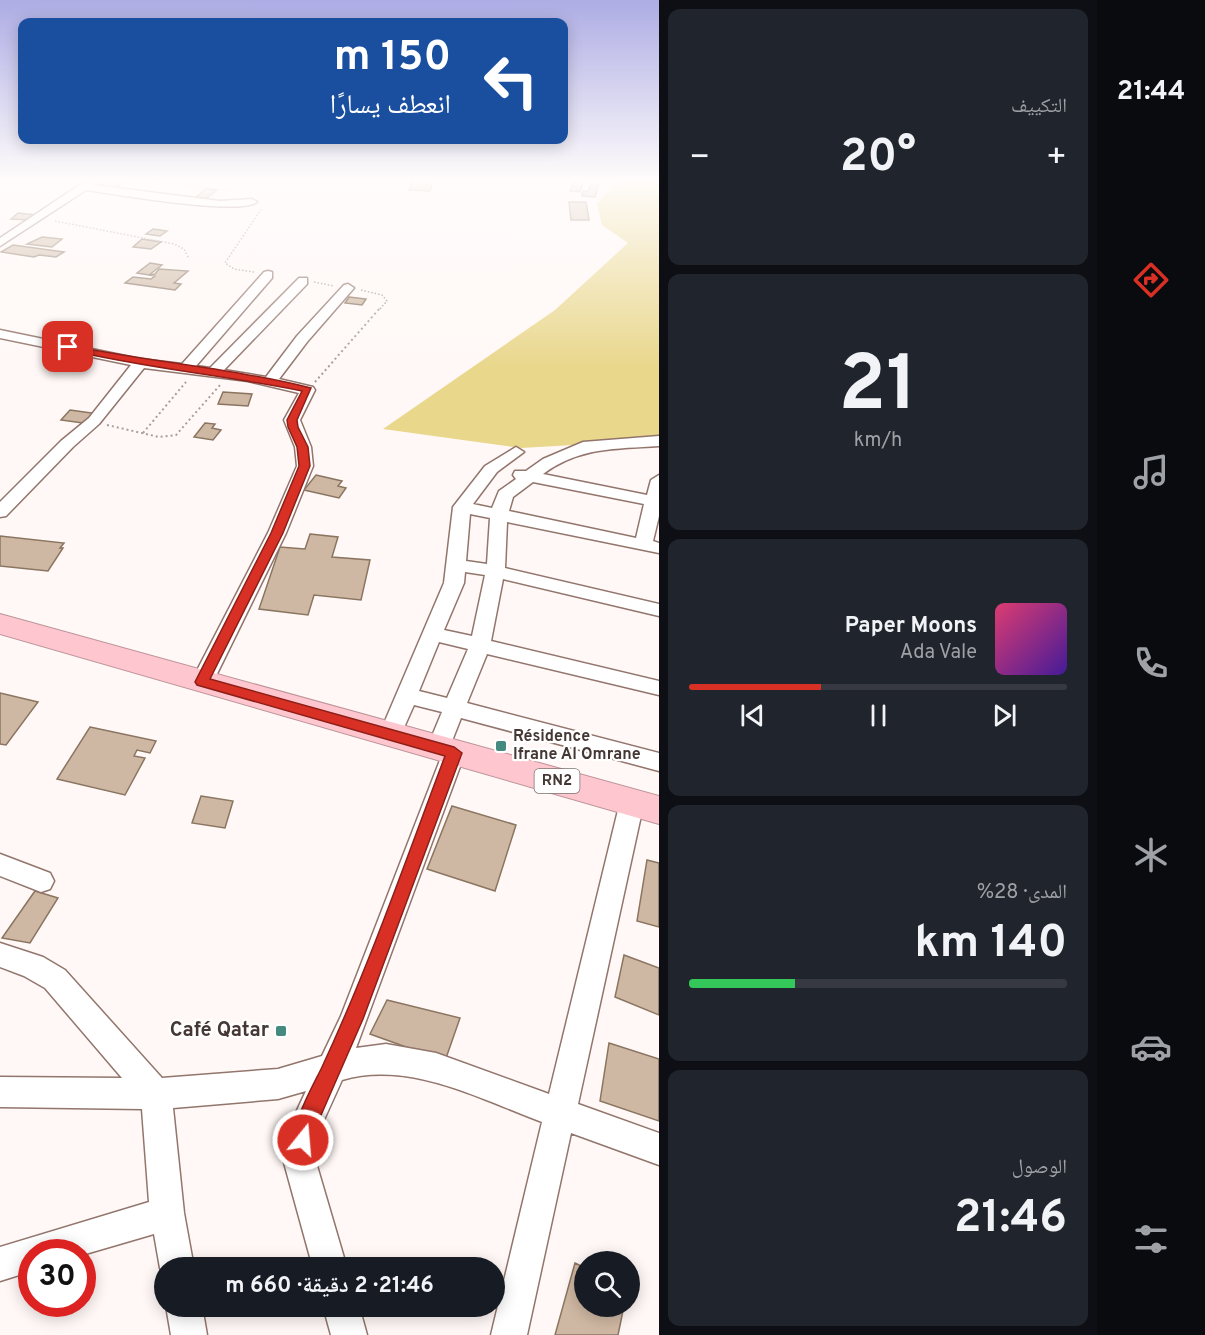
<!DOCTYPE html>
<html lang="ar">
<head>
<meta charset="utf-8">
<style>
	body { margin:0; font-family:Overpass,"Noto Naskh Arabic",sans-serif; background:#20242c; color:#f1f3f6; direction:rtl; height:100vh; display:flex; flex-direction:column; font-size:22px; white-space:nowrap }
	* { box-sizing:border-box; margin:0 }
	p { font-size:20px; color:#9ea1a6 }
	.icon { flex:none; width:33px; height:33px; fill:none; stroke:currentColor; stroke-width:2; stroke-linecap:round; stroke-linejoin:round }
	.map { position:relative; flex:1; overflow:hidden; direction:ltr }
	.panel { display:flex; flex-direction:column; gap:9px; padding:9px; background:#0d0f14; width:438px }
	.panel>* { flex:none }
	.top-card { position:absolute; left:18px; top:18px; width:550px; height:126px; border-radius:12px; box-shadow:0 3px 15px #0003; direction:rtl; background:#1a4fa0; color:#fff; overflow:hidden }
	.tools { position:absolute; left:574px; top:1251px; display:grid; gap:12px }
	.tools a { display:grid; place-items:center; width:66px; height:66px; border-radius:50%; background:#171b24; box-shadow:0 3px 15px #0003; font-size:30px }
	.speed { position:absolute; left:18px; top:1239px; display:flex; gap:12px; font-size:30px; font-weight:700; text-align:center }
	.speed>* { display:grid; place-content:center; width:78px; height:78px; border-radius:50%; background:#171b24; box-shadow:0 3px 15px #0003; line-height:1 }
	.speed .limit { border:9px solid #d22; background:#fff; color:#111 }
	.pin { position:absolute; display:grid; place-items:center; width:51px; height:51px; color:#fff; margin:-26px; border-radius:12px; box-shadow:0 3px 9px #0006 }
	.me { position:absolute; width:66px; margin:-33px; rotate:17deg; stroke-linejoin:round; filter:drop-shadow(0 0 4px #0008) }
	.turn { display:flex; align-items:center; gap:21px; height:126px; padding:0 18px; font-size:27px }
	.turn .icon { width:78px; height:78px; stroke-width:2.5 }
	.turn b { display:block; font-size:42px; line-height:51px }
	.big { font-size:45px; font-weight:700; line-height:1.1 }
	.panel .widget { flex:1; display:flex; flex-direction:column; justify-content:center; gap:9px; min-width:0; padding:0 21px; border-radius:12px; background:#20242c }
	.panel .dial { align-items:center; gap:0 }
	.dial b { font-size:78px; line-height:1 }
	.song { display:flex; align-items:center; gap:18px }
	.cover { width:72px; height:72px; border-radius:9px; background:linear-gradient(135deg,hsl(340 70% 55%),hsl(260 70% 35%)) }
	.played { height:6px; border-radius:3px; background:linear-gradient(90deg,#d93025 35%,#363941 35%) }
	.keys { display:flex; justify-content:space-around; direction:ltr }
	.heat { display:flex; justify-content:space-between; align-items:center; font-size:33px; direction:ltr }
	.charge { height:9px; border-radius:4px; background:linear-gradient(90deg,#34c759 28%,#363941 0) }
	.trip { position:absolute; left:154px; top:1257px; width:351px; height:60px; border-radius:30px; background:#171b24; box-shadow:0 3px 15px #0003; font-weight:700; line-height:60px; text-align:center; direction:rtl }
	main { display:flex; flex:1; min-height:0 }
	.menu { display:flex; flex-direction:column; width:108px; justify-content:space-around; align-items:center; background:#090b0e; color:#9ea1a6 }
	.menu .icon { width:42px; height:42px }
	.menu .selected { color:#d93025 }
	.menu b { font-size:27px; color:#f1f3f6 }
	.map>svg:first-child { display:block }
</style>
</head>
<body>
<main>
<nav class="menu">
<b>21:44</b>
<svg class="icon selected" aria-label="directions" viewBox="0 0 24 24"><path d="M12 3l9 9-9 9-9-9zM9 14v-3h6M13 9l2 2-2 2"/></svg>
<svg class="icon" aria-label="music" viewBox="0 0 24 24"><path d="M9 18V5l10-2v13"/><circle cx="6" cy="18" r="3"/><circle cx="16" cy="16" r="3"/></svg>
<svg class="icon" aria-label="phone" viewBox="0 0 24 24"><path d="M5 4h4l2 5-3 2q2 4 5 5l2-3 5 2v4C11 20 4 13 5 4z"/></svg>
<svg class="icon" aria-label="climate" viewBox="0 0 24 24"><path d="M12 3v18M4 7l16 10M4 17L20 7"/></svg>
<svg class="icon" aria-label="car" viewBox="0 0 24 24"><path d="M5 17H2v-5l4-1 3-4h7l3 4 3 1v5h-3M9 17h6M6 11h13"/><circle cx="7" cy="17" r="2"/><circle cx="17" cy="17" r="2"/></svg>
<svg class="icon" aria-label="filters" viewBox="0 0 24 24"><path d="M4 7h16M4 17h16"/><circle cx="9" cy="7" r="2"/><circle cx="15" cy="17" r="2"/></svg>
</nav>
<section class="panel">
<div class="widget"><p>التكييف</p>
<div class="heat"><a>−</a><b class="big">20°</b><a>+</a></div>
</div>
<div class="widget dial"><b>21</b><p>km/h</p></div>
<div class="widget">
<div class="song"><i class="cover"></i><div><b>Paper Moons</b><p>Ada Vale</p></div></div>
<div class="played"></div>
<div class="keys"><svg class="icon" aria-label="previous" viewBox="0 0 24 24"><path d="M18 5L8 12l10 7zM5 5v14"/></svg><svg class="icon" aria-label="pause" viewBox="0 0 24 24"><path d="M8 5v14M16 5v14"/></svg><svg class="icon" aria-label="next" viewBox="0 0 24 24"><path d="M6 5l10 7-10 7zM19 5v14"/></svg></div>
</div>
<div class="widget"><p>المدى · 28%</p><b class="big">140 km</b><div class="charge"></div></div>
<div class="widget"><p>الوصول</p><b class="big">21:46</b></div>
</section>
<div class="map">
<svg width="659" height="1335" viewBox="0 0 659 1335">
	<rect width="100%" height="100%" fill="#fff8f6"/>
	<polygon fill="#e9d78c" points="618,180 659,180 659,443 607,443 521,448 383,429 555,310 628,243 602,225 597,204"/>
	<g fill="#cfb8a3" stroke="#8a7561" stroke-width="1.5">
		<polygon points="422,180 433,181 430,191 409,190 412,181"/>
		<polygon points="574,180 584,180 580,192 570,191"/>
		<polygon points="104,182 122,183 117,187 99,186"/>
		<polygon points="591,184 599,185 595,197 582,196 583,191 588,191"/>
		<polygon points="206,189 217,190 207,198 196,197"/>
		<polygon points="569,202 586,202 589,220 571,220"/>
		<polygon points="18,213 36,215 28,220 11,219"/>
		<polygon points="153,229 167,231 160,236 146,234"/>
		<polygon points="42,237 62,239 52,247 27,244"/>
		<polygon points="142,239 161,242 151,249 133,247"/>
		<polygon points="13,245 64,252 56,257 39,255 34,257 1,252"/>
		<polygon points="150,263 162,265 149,275 137,273"/>
		<polygon points="159,269 188,271 174,283 181,284 175,290 125,283 133,277 151,279 155,276 149,275 155,274"/>
		<polygon points="349,297 366,299 362,305 345,303"/>
		<polygon points="223,392 252,394 248,406 218,404"/>
		<polygon points="70,410 99,414 90,424 61,420"/>
		<polygon points="205,423 215,424 212,428 221,430 213,440 194,437"/>
		<polygon points="316,475 342,481 338,486 346,488 339,498 304,490"/>
		<polygon points="310,534 338,537 332,557 370,560 361,600 314,595 308,615 259,609 280,547 305,549"/>
		<polygon points="0,536 64,543 60,548 63,548 48,571 0,566"/>
		<polygon points="0,693 38,702 6,745 0,744"/>
		<polygon points="90,727 156,741 150,753 137,750 134,756 145,758 125,795 57,779"/>
		<polygon points="201,796 233,801 225,828 192,823"/>
		<polygon points="452,806 516,825 495,891 427,869"/>
		<polygon points="647,860 659,863 659,927 637,921"/>
		<polygon points="35,891 58,898 30,943 2,938"/>
		<polygon points="624,955 659,968 659,1015 615,997"/>
		<polygon points="387,1000 460,1018 445,1061 370,1034"/>
		<polygon points="609,1043 659,1059 659,1121 600,1101"/>
		<polygon points="575,1263 585,1268 585,1306 624,1306 618,1335 555,1335"/>
	</g>
	<g fill="none" stroke-linecap="round" stroke-linejoin="round">
		<g stroke="#92756c" stroke-width="3">
			<g id="minor">
				<path d="M87 180H99L93 185 220 201 252 199 257 202C239 216 114 194 86 190L0 246V238Z"/>
				<polygon points="268,271 272,272 272,278 196,366 210,368 299,278 307,278 307,284 224,370 266,377 297,336 344,285 348,284 354,288 307,342 279,379 313,387 315,390 300,420 311,447 313,466 286,533 213,682 210,687 202,689 194,687 191,682 268,533 297,466 295,447 284,420 299,393 248,381 144,368 99,424 73,447 6,516 0,517 0,502 61,441 89,418 131,365 0,338 0,330 140,359 182,364 264,272"/>
				<path d="M659 436V446C616 449 579 447 543 474L647 495 651 480 659 475V516L653 541 659 543V553L507 522 505 568 659 604V616L503 579 491 641 659 681V695L487 654 467 703 659 753V771L461 718 450 746 462 747 465 753 356 1048 386 1044 436 1053 549 1094 620 802 623 795 632 793 641 795 644 802 578 1104 659 1133V1165L571 1133 527 1335H491L542 1122C480 1099 409 1060 342 1080L323 1122 315 1159 347 1268H313L283 1159 292 1121 306 1091 278 1099 173 1108 184 1213 194 1268H165V1280L160 1268 154 1234 82 1255V1252H32V1271L0 1281V1247L149 1202 142 1109 0 1107V1077L122 1078 45 988 24 976 0 967V943L43 957 65 970 162 1078 278 1069 322 1056 341 1016 442 755 430 754 427 748 442 712 414 705 398 741 390 743 382 741 379 735 444 583 453 507 485 466 516 447 524 452 497 472 473 504 492 508 499 491 516 479 513 475 515 471H526L543 459 583 442ZM533 482 644 504 636 538 509 511 513 497ZM470 514 490 518 487 564 466 561ZM465 572 485 575 472 636 444 630 464 583ZM439 642 468 649 447 698 419 691Z"/>
				<polygon points="0,854 50,873 54,881 50,889 41,892 0,876"/>
				<polygon points="166,1306 202,1306 207,1335 171,1335"/>
				<polygon points="323,1306 359,1306 367,1335 331,1335"/>
			</g>
		</g>
		<g stroke="#bd9499" stroke-width="2">
			<polygon id="highway" points="0,614 659,796 659,824 0,634"/>
		</g>
		<g stroke="#a89e9b" stroke-width="1.5" stroke-dasharray="1.5 2" stroke-linecap="butt">
			<polyline points="145,180 233,191"/>
			<polyline points="55,221 174,244 184,249 189,259"/>
			<polyline points="254,272 234,269 225,263 262,208"/>
			<polyline points="314,282 334,286"/>
			<polyline points="361,290 382,295 387,301 379,310"/>
		</g>
		<g stroke="#a89e9b" stroke-width="2" stroke-dasharray="2 3" stroke-linecap="butt">
			<polyline points="315,382 380,308"/>
			<polyline points="107,425 159,437 176,435 220,385"/>
			<polyline points="143,433 186,382"/>
		</g>
		<use href="#minor" fill="#fff" fill-rule="evenodd"/>
		<use href="#highway" fill="#fec6cf" fill-rule="evenodd"/>
	</g>
	<linearGradient id="sky" x2="0" y2="1"><stop stop-color="#adace4"/><stop offset="0.49" stop-color="#fffcfb"/><stop offset="1" stop-color="#fffcfb" stop-opacity="0"/></linearGradient>
	<rect width="659" height="367" fill="url(#sky)"/>
	<path fill="#d93025" stroke="#8d1f18" stroke-width="1.5" d="M68 345C149 362 231 368 311 388L297 420 298 427 308 447 310 466 283 533 210 679 454 747 462 753 363 1019 318 1122 310 1147 303 1150 296 1147C288 1128 313 1086 322 1067 369 966 406 860 445 756L197 685 195 682 271 533 299 466 297 447 288 427 287 420 302 391C223 375 143 368 65 349L63 347Z"/>
	<g fill="#448a81" stroke="#fff" stroke-width="2">
		<rect x="495" y="740" width="12" height="12" rx="3"/>
		<rect x="275" y="1025" width="12" height="12" rx="3"/>
	</g>
	<g text-anchor="middle" dominant-baseline="central" stroke-width="4.5" stroke-linejoin="round" paint-order="stroke">
		<rect fill="#fff" stroke="#7d7471" stroke-width="1.5" x="534.5" y="769" width="45" height="24" rx="4.5"/>
		<g font-size="15" font-weight="bold" fill="#453834">
			<text x="557" y="781">RN2</text>
		</g>
		<g font-size="16" font-weight="bold" fill="#453834" stroke="#fff" text-anchor="start">
			<text x="513" y="737">Résidence<tspan x="513" dy="18">Ifrane Al Omrane</tspan></text>
		</g>
		<g font-size="20" font-weight="bold" fill="#453834" stroke="#fff" text-anchor="end">
			<text x="269" y="1031">Café Qatar</text>
		</g>
	</g>
</svg>
<div class="tools">
<a><svg class="icon" aria-label="search" viewBox="0 0 24 24"><circle cx="10" cy="10" r="6"/><path d="M15 15l6 6"/></svg></a>
</div>
<div class="speed"><div class="limit">30</div></div>
<div class="pin" style="left:68px;top:347px;background:#d93025"><svg class="icon" aria-label="arrive" viewBox="0 0 24 24"><path d="M6 21V4h12l-3 4 3 4H6"/></svg></div>
<svg class="me" style="left:303px;top:1140px" viewBox="-20 -20 40 40"><circle r="17" fill="#d93025" stroke="#fff" stroke-width="3"/><path d="M0-11L8 9 0 5-8 9z" fill="#fff"/></svg>
<div class="trip">21:46 · 2 دقيقة · 660 m</div>
<div class="top-card">
<div class="turn"><svg class="icon" aria-label="left" viewBox="0 0 24 24"><path d="M17 20v-9H6M10 6l-5 5 5 5"/></svg><div><b>150 m</b>انعطف يسارًا</div></div>
</div>
</div>
</main>
</body>
</html>
